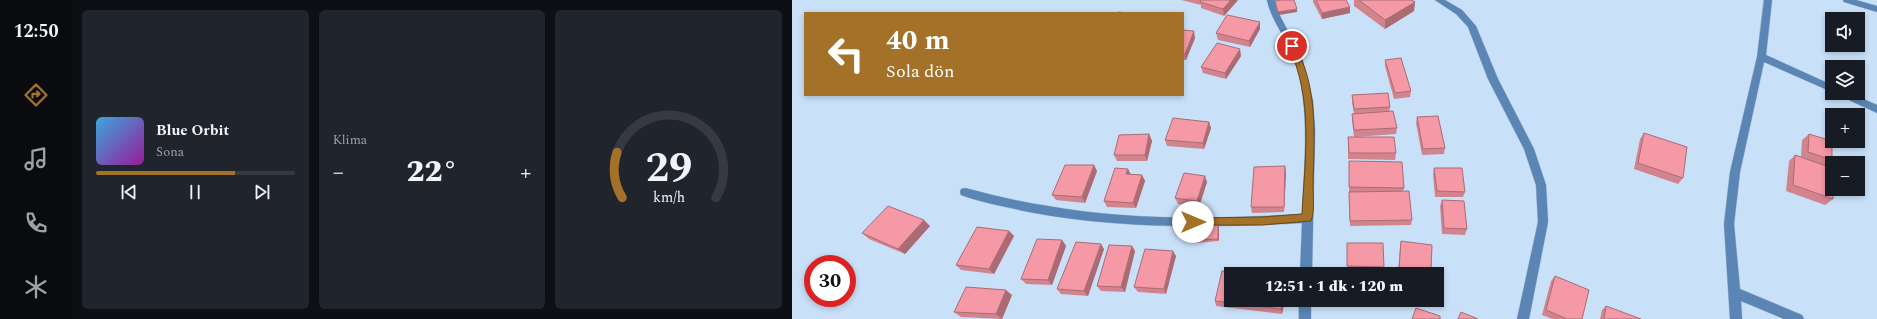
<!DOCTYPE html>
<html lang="tr">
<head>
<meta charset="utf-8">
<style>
	body { margin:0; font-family:Spectral,serif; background:#20242c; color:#f1f3f6; height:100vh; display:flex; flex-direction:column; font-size:15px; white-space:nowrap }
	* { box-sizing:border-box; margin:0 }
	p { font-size:13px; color:#9ea1a6 }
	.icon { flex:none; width:22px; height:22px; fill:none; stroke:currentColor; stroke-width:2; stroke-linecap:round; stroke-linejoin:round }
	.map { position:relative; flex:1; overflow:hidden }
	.panel { display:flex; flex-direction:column; gap:10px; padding:10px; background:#0d0f14; width:720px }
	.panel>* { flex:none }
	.guide { position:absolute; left:12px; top:12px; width:380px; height:84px; border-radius:0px; box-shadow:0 2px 6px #0003; background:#a47128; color:#fff; overflow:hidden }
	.fabs { position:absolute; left:1033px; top:12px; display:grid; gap:8px }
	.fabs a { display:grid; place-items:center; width:40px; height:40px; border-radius:0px; background:#171b24; box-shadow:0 2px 6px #0003; font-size:20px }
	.speed { position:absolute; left:12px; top:255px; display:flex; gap:8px; font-size:20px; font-weight:700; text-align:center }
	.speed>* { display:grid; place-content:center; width:52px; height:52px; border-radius:50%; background:#171b24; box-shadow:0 2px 6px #0003; line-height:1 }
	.speed .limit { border:6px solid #d22; background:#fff; color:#111 }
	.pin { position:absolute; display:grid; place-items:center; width:34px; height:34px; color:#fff; margin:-17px; border:2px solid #fff; border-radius:50%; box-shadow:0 1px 4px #0007 }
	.me { position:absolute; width:44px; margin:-22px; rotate:90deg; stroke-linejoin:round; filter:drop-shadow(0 0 3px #0008) }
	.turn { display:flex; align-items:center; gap:14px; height:84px; padding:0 16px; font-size:18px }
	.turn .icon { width:52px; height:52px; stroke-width:2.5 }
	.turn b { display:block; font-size:28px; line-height:34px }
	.big { font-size:30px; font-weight:800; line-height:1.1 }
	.panel .card { flex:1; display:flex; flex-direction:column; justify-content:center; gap:6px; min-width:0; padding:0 14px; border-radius:6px; background:#20242c }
	.panel .dial { align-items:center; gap:0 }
	.dial svg { height:104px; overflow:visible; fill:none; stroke:#363941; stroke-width:7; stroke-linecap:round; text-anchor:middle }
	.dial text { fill:#f1f3f6; stroke:none }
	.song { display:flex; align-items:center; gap:12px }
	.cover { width:48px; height:48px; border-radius:6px; background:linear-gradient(135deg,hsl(200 70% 55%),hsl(300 70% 35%)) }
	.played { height:4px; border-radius:2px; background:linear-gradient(90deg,#a47128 70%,#363941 70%) }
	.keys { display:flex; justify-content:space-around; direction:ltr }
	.heat { display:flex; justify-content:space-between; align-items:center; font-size:22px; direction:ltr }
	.panel .tiles { flex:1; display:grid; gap:10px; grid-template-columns:repeat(3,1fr) }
	.trip { position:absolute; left:432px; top:267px; width:220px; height:40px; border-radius:0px; background:#171b24; box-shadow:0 2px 6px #0003; font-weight:800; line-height:40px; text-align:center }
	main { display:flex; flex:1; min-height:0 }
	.dock { display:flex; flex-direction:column; width:72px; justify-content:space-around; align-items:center; background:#090b0e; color:#9ea1a6 }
	.dock .icon { width:28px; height:28px }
	.dock .current { color:#a47128 }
	.dock b { font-size:18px; color:#f1f3f6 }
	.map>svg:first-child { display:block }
</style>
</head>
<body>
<main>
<nav class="dock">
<b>12:50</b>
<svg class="icon current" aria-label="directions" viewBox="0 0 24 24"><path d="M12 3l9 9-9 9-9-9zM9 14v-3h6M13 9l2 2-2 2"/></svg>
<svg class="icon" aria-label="music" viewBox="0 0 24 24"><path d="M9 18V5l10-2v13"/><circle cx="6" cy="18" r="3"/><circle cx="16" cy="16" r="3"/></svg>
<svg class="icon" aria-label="phone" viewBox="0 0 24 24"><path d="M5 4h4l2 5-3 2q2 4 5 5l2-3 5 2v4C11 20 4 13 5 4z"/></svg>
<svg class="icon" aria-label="climate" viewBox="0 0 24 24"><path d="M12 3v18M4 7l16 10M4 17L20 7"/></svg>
</nav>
<section class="panel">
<div class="tiles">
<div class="card">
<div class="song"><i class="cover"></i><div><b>Blue Orbit</b><p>Sona</p></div></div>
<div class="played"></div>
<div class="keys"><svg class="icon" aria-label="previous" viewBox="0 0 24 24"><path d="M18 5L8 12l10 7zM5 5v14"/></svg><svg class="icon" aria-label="pause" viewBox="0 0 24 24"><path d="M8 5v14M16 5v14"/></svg><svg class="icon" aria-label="next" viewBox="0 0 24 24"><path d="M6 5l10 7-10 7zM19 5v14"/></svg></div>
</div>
<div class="card"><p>Klima</p>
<div class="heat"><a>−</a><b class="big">22°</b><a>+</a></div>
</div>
<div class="card dial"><svg viewBox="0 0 100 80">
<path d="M14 69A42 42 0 1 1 86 69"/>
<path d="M14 69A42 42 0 0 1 10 34" stroke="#a47128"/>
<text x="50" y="56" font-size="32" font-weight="700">29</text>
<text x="50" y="72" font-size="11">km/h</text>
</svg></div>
</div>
</section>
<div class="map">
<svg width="1085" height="319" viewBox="0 0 1085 319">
	<rect width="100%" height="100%" fill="#c9e0f9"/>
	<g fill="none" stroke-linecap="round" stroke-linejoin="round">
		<g stroke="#a7bdd4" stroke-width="1">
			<g id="minor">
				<path d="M475 0H483L485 10 510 58 521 101 523 130 520 274H508L510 223C419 228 327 229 237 212 215 207 191 203 169 195L168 192 169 189 173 188C200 195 228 202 256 206 340 221 426 219 510 214 512 162 519 108 502 58 495 38 479 21 475 0Z"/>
				<polygon points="643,0 653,0 670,10 684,26 706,79 742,149 754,185 756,222 737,319 725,319 746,222 744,185 732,149 696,79 676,27 664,14"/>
				<polygon points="972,0 980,0 974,55 1040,85 1040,92 972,62 948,172 942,224 948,289 1010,315 1012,319 992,319 949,301 950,319 938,319 932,224 938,172 965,57"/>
				<polygon points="1051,0 1064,0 1085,6 1085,12 1052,2"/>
				<polygon points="1044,93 1058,93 1085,105 1085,113 1046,95"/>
				<rect x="507" y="300" width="12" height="19"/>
			</g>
		</g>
		<use href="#minor" fill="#5a85b5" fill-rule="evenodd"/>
	</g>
	<g fill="#d2848e">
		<polygon points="389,0 446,0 432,16 409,8 409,5"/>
		<polygon points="521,0 554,0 558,13 530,19 521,2"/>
		<polygon points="562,0 620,0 623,2 622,11 593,29 562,6"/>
		<polygon points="468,29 458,47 426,40 424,33"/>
		<polygon points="391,30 403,38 394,60 391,60"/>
		<polygon points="449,56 434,79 411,73 409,67"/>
		<polygon points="593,60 619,91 618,97 602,99 593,66"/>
		<polygon points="560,95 598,107 597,112 605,128 604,134 563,137 604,153 603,160 556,159 556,137 562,137 560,120 560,114 562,114 560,102"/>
		<polygon points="625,117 653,148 652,154 630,155 624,123"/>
		<polygon points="417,122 419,128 412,149 375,146 373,140"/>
		<polygon points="852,133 891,178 886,184 842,169 848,139"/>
		<polygon points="357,134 360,141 355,161 325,161 322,155"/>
		<polygon points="1017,134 1040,160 1034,166 1041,199 1033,205 994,191 997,161 1003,155 1009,157 1010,140"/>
		<polygon points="557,161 612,188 611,191 620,220 619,225 558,226 557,198"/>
		<polygon points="642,168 673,192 671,197 643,197 641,174"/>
		<polygon points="336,169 338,174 350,175 353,181 344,208 315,207 312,201"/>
		<polygon points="305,171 293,203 264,200 260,195"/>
		<polygon points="494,172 492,212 460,213 459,207"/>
		<polygon points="415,182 407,207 386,204 383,198"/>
		<polygon points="650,200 675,229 673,235 650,234 648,206"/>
		<polygon points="138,226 113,254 77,239 70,233"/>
		<polygon points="427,228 427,241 404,243 403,240"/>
		<polygon points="217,231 222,236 202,274 169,270 164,265"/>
		<polygon points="270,240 274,246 260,285 234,284 229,279"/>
		<polygon points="609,241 639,272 639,274 606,274 608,247"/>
		<polygon points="555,243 592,267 591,272 555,271"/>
		<polygon points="340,246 343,251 333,292 309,291 305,286"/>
		<polygon points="312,249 296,296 269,294 265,289"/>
		<polygon points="384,256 374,294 346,292 342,287"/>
		<polygon points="763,276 790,319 760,319 750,315 759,281"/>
		<polygon points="220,295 210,319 169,317 162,312"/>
		<polygon points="439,300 493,300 490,314 424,306 423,301"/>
		<polygon points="814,306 849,319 808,319 810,310"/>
	</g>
	<g fill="#ab6b74">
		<polygon points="439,0 446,0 432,16 431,9"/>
		<polygon points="623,2 622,11 593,29 593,20"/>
		<polygon points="558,7 558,13 530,19 530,13"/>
		<polygon points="505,9 505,12 487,15 486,12"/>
		<polygon points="468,22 468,29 458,47 457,41"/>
		<polygon points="402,31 403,38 394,60 393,54"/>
		<polygon points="448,49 449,56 434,79 433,73"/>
		<polygon points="417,122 419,128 412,149 411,143"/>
		<polygon points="357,134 360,141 355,161 353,155"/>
		<polygon points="302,165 305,171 293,203 290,197"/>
		<polygon points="493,166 494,172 492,212 492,207"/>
		<polygon points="336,169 339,175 334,174"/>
		<polygon points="350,175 353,181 344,208 341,203"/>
		<polygon points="413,176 415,182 407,207 405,201"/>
		<polygon points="132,220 138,226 113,254 106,249"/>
		<polygon points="426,225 427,228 427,241 426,239"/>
		<polygon points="217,231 222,236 202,274 197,269"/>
		<polygon points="270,240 274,246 260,285 256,280"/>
		<polygon points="309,244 312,249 296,296 292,291"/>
		<polygon points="340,246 343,251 333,292 329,287"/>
		<polygon points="381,251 384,256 374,294 372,289"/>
		<polygon points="214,290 220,295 210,319 204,314"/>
		<polygon points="491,300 493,300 490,314 489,309"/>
	</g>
	<g fill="#f499a5" stroke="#ab6b74">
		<polygon points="409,0 439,0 431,9 408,2"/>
		<polygon points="490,0 502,0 505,9 486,12 483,1"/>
		<polygon points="524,0 554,0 558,7 530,13"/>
		<polygon points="567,0 620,0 623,2 593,20"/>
		<polygon points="326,12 337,13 325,13"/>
		<polygon points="435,15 468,22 457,41 424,33"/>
		<polygon points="391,30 402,31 393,54 391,54"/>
		<polygon points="425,43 448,49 433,73 409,67"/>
		<polygon points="609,58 619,91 603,93 593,60"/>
		<polygon points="596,93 598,107 562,109 560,95"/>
		<polygon points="601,111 605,128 562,130 560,114"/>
		<polygon points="646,116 653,148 631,149 625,117"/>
		<polygon points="381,118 417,122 411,143 373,140"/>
		<polygon points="852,133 895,147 891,178 846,163"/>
		<polygon points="357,134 353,155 322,155 327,135"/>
		<polygon points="1017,134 1040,141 1040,160 1016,152"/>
		<polygon points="556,137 602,137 604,153 557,153"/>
		<polygon points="1003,155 1040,168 1040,189 1041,189 1041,199 1001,185"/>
		<polygon points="557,161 610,162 612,188 557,187"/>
		<polygon points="273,165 302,165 290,197 260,195"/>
		<polygon points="493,166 492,207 459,207 462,167"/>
		<polygon points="323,168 336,169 334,174 350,175 341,203 312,201"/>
		<polygon points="642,168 670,168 673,192 645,191"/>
		<polygon points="392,173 413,176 405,201 383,198"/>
		<polygon points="617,191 620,220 558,221 557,192"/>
		<polygon points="650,200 672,201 675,229 652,228"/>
		<polygon points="96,206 132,220 106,249 70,233"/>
		<polygon points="426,225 426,239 403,240 404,227"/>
		<polygon points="185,227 217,231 197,269 164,265"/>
		<polygon points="245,239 270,240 256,280 229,279"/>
		<polygon points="609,241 640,245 639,272 607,269"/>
		<polygon points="284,242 309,244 292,291 265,289"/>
		<polygon points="555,243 591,243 592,267 555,266"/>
		<polygon points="317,245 340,246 329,287 305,286"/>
		<polygon points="353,249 381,251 372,289 342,287"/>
		<polygon points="430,271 452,274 439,274 439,300 491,300 489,309 423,301"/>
		<polygon points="763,276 797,290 790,319 775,319 754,310"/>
		<polygon points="174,287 214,290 204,314 162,312"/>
		<polygon points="814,306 849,319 812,319"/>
		<polygon points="624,308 648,316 648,319 620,319"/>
		<polygon points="669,312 686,319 666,319"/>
	</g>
	<path fill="#a47128" stroke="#6b491a" d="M497 44H502C527 87 522 138 521 185 521 195 523 211 519 221L470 225H398L396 222 398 219 401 218 470 217 510 214C513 158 522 98 496 46Z"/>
</svg>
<div class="fabs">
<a><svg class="icon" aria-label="sound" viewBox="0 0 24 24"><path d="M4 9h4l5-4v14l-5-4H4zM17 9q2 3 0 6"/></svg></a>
<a><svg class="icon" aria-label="layers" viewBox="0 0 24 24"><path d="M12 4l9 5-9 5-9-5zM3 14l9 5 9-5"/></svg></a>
<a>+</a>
<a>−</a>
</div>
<div class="speed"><div class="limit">30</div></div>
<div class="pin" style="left:500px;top:46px;background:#d93025"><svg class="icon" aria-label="arrive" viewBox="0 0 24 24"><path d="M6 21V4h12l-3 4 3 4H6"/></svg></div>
<svg class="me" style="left:401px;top:222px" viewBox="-20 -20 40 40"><circle r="19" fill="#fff"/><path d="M0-13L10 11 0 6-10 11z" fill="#a47128"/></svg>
<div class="trip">12:51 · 1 dk · 120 m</div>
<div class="guide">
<div class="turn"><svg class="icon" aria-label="left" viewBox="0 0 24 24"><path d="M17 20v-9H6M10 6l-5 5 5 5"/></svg><div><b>40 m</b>Sola dön</div></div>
</div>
</div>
</main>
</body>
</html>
